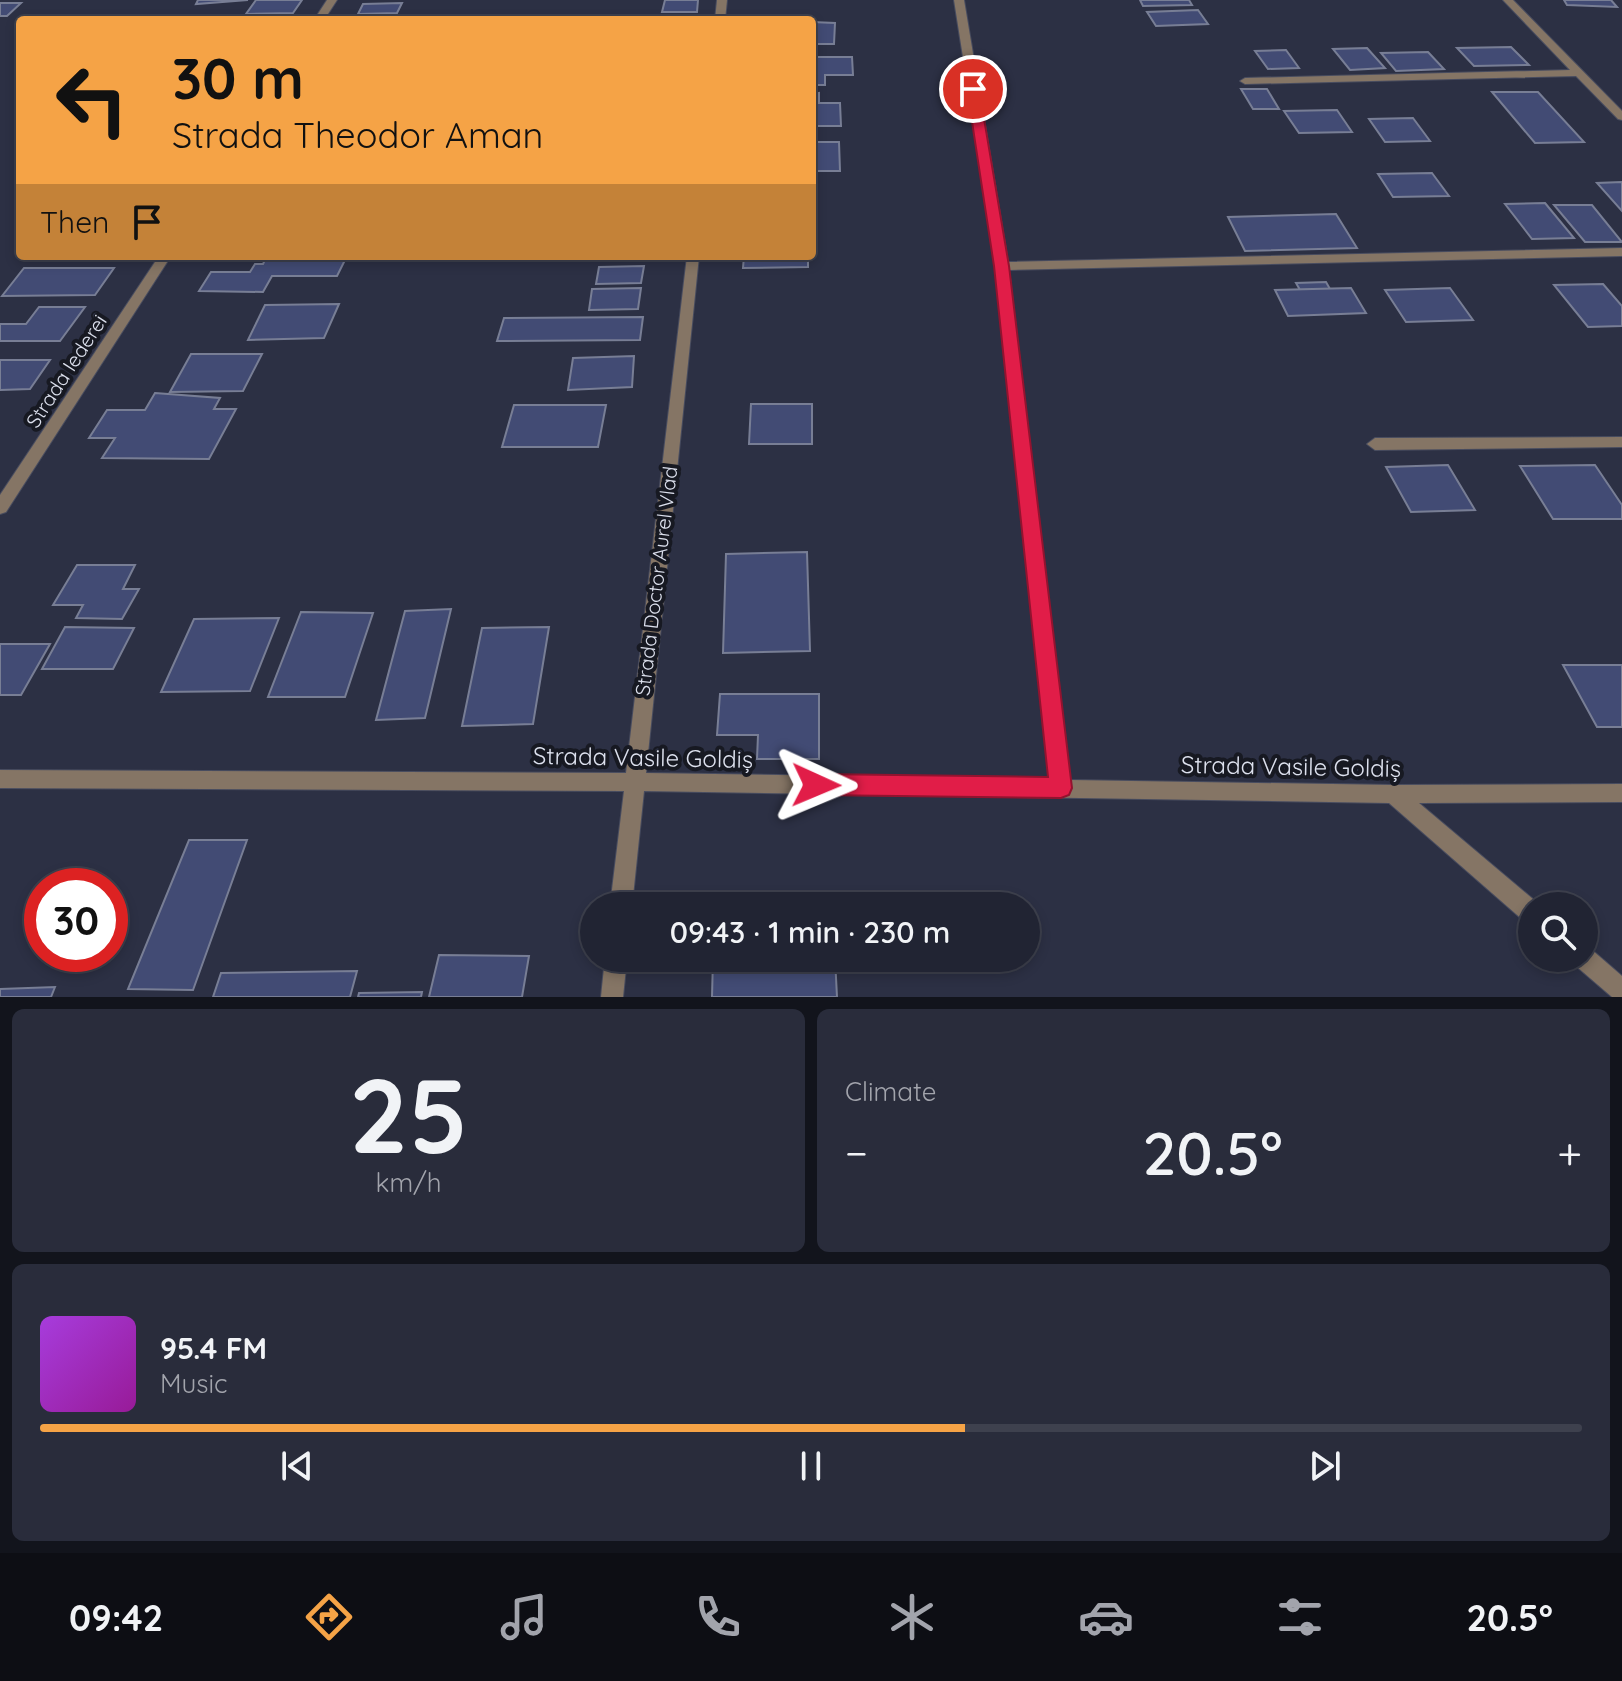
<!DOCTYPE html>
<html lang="en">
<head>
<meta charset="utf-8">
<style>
	body { margin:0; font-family:Quicksand,sans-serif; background:#292c3b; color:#f1f3f6; height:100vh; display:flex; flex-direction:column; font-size:30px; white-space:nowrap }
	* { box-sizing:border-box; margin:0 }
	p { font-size:26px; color:#a2a4ac }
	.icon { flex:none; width:44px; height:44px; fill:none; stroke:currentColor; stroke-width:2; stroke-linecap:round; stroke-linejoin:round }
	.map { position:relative; height:997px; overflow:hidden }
	.panel { display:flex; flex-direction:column; gap:12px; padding:12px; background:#12141c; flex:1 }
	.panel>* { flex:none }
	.hud { position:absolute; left:16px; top:16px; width:800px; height:244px; border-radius:8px; box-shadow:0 4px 12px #0003,0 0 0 2px #3e414e; background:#f5a346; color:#111; overflow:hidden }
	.buttons { position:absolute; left:1518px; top:892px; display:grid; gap:16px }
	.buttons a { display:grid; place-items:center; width:80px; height:80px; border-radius:50%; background:#212433; box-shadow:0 4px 12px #0003,0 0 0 2px #3e414e; font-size:40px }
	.speed { position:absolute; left:24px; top:868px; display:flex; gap:16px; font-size:40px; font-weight:700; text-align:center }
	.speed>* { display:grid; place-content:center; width:104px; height:104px; border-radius:50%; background:#212433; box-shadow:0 4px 12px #0003,0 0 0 2px #3e414e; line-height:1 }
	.speed .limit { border:12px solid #d22; background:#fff; color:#111 }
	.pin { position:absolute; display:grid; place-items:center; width:68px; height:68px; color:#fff; margin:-34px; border:4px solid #fff; border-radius:50%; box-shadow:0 2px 8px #0007 }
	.me { position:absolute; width:88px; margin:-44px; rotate:91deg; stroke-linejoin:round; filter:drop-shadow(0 0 6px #0008) }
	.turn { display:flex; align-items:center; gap:28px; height:168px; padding:0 24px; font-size:36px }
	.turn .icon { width:104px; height:104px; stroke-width:2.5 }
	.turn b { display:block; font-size:56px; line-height:68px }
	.then { display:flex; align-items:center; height:76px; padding:0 24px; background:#0003; gap:16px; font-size:30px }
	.big { font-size:60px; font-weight:600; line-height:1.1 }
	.panel .card { flex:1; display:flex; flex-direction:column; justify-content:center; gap:12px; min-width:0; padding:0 28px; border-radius:12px; background:#292c3b }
	.panel .dial { align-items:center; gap:0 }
	.dial b { font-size:104px; line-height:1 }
	.song { display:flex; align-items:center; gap:24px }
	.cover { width:96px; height:96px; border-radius:12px; background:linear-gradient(135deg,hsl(280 70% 55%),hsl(300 70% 35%)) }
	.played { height:8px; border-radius:4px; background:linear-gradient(90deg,#f5a346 60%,#3e414e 60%) }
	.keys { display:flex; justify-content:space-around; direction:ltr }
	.heat { display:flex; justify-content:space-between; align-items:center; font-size:44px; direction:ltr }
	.panel .tiles { flex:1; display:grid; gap:12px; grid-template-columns:1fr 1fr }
	.card:last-child { grid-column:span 2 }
	.trip { position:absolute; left:580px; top:892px; width:460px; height:80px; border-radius:40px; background:#212433; box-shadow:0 4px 12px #0003,0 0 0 2px #3e414e; font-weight:600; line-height:80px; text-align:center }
	.tabs { display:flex; height:128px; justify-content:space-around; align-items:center; background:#0d0e14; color:#a2a4ac }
	.tabs .icon { width:56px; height:56px }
	.tabs .current { color:#f5a346 }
	.tabs b { font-size:36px; color:#f1f3f6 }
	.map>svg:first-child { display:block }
</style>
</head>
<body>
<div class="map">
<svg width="1622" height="997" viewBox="0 0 1622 997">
	<rect width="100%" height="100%" fill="#2c3044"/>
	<g fill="#424b74" stroke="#787e95" stroke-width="2">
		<polygon points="198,0 248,0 196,4"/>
		<polygon points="256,0 302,0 293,13 246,14"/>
		<polygon points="665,0 698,0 697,12 662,12"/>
		<polygon points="1140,0 1189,0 1192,5 1143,6"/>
		<polygon points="1564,0 1611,0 1617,7 1567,5"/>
		<polygon points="0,3 21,3 7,16 0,16"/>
		<polygon points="402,3 397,13 358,14 363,4"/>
		<polygon points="1198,10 1208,24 1156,26 1147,12"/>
		<polygon points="812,22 835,23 834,44 812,44"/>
		<polygon points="1511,47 1529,65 1474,66 1457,48"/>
		<polygon points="1367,48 1385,68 1350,70 1333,49"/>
		<polygon points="1286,50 1299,68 1268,69 1255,51"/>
		<polygon points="1428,52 1444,69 1396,71 1381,53"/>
		<polygon points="812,57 852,57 853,75 825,75 825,85 812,85"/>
		<polygon points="1241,89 1267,89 1279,109 1253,109"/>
		<polygon points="1492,92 1538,92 1584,142 1535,143"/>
		<polygon points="819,93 819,103 840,103 841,126 812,126 812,94"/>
		<polygon points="1337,110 1352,132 1299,133 1284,111"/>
		<polygon points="1413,118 1430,141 1385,142 1369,119"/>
		<polygon points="812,142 839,142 840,171 812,171"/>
		<polygon points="1432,173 1449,196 1393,197 1378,174"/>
		<polygon points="1622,182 1622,211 1597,183"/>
		<polygon points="1545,203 1574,238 1532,239 1505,204"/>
		<polygon points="1554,205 1592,205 1622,242 1585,242"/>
		<polygon points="1336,214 1357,248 1245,251 1228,217"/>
		<polygon points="267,256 347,256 337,276 272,276 263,292 199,291 211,272 250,272 255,264 263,264"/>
		<polygon points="744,256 808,256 808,267 743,268"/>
		<polygon points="644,266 641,283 596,284 599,267"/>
		<polygon points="24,268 114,268 95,295 2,296"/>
		<polygon points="1326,282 1330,289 1300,290 1296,283"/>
		<polygon points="1603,284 1622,306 1622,326 1588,327 1554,285"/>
		<polygon points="641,288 638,309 589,310 592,289"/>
		<polygon points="1351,288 1366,313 1288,316 1275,290"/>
		<polygon points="1450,288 1473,320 1406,322 1385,290"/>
		<polygon points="339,304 324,338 248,340 265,305"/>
		<polygon points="39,307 85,307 60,341 0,341 0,324 26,324"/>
		<polygon points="643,317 640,340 497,341 504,318"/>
		<polygon points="191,354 262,354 243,391 170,392"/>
		<polygon points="634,356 632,387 568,390 573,358"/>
		<polygon points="0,360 50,360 30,389 0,390"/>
		<polygon points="155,393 220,398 214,409 236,409 209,459 102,458 115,438 89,438 107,410 145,410"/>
		<polygon points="751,404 812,404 812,444 749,444"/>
		<polygon points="514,405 606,405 598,447 502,447"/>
		<polygon points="1448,465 1475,510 1411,512 1386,467"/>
		<polygon points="1595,465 1622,505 1622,519 1553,519 1520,466"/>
		<polygon points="807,552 810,651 723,653 726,554"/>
		<polygon points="77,565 135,565 123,589 139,589 122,619 76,618 83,605 53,605"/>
		<polygon points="451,609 425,718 376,720 405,611"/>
		<polygon points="301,612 373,613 345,697 268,697"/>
		<polygon points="279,618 250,691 161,692 194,619"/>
		<polygon points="65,627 134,628 113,669 42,669"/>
		<polygon points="549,627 533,724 462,726 482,628"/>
		<polygon points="0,644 50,644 21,695 0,695"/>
		<polygon points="1563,665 1622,665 1622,727 1597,727"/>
		<polygon points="720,694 819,694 819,759 757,759 758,735 717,735"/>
		<polygon points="189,840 247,840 193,990 128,989"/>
		<polygon points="439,955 529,956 522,997 429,997"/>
		<polygon points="713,958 835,958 837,997 712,997"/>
		<polygon points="357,971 350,997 213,997 221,973"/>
		<polygon points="55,987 51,997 0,997 0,989"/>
		<polygon points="422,992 421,997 358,997 359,993"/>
	</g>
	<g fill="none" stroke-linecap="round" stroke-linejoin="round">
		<g stroke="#484c5f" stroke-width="2">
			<g id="street">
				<polygon points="327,0 337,0 324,20 314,20"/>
				<polygon points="717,0 727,0 725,20 715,20"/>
				<polygon points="954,0 964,0 1008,262 1622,248 1622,256 1009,270 1070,780 1393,785 1622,784 1622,802 1419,803 1540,905 1532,906 1532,924 1524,921 1389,803 644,791 632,906 610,906 624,791 0,788 0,770 626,773 687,256 699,256 646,773 1050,779 996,266"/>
				<polygon points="1503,0 1513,0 1622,111 1622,120 1618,119 1576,76 1245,84 1240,81 1245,78 1570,70"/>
				<polygon points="159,256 171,256 6,512 0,514 0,495"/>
				<polygon points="1622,437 1622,447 1375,450 1367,444 1375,438"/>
				<polygon points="1584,947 1592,950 1622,976 1622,997 1612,997 1576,966 1573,958 1584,958"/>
				<polygon points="605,958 627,958 623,997 601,997"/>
			</g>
		</g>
		<use href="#street" fill="#857565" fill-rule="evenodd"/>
	</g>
	<polygon fill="#e11d48" stroke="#92132f" stroke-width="2" points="973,85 979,89 1009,266 1072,788 1069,795 1061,798 816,795 808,792 805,785 808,777 816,774 1048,777 994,266 967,89"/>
	<g text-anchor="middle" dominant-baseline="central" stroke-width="8" stroke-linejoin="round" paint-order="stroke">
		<g font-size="20" fill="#dde1ee" stroke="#171922">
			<text transform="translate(66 371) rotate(-57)">Strada Iederei</text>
			<text transform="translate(656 581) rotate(-83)">Strada Doctor Aurel Vlad</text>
		</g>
		<g font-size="24" fill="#dde1ee" stroke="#171922">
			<text transform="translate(643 757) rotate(1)">Strada Vasile Goldiș</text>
			<text transform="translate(1291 766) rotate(1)">Strada Vasile Goldiș</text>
		</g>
	</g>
</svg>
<div class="buttons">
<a><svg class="icon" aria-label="search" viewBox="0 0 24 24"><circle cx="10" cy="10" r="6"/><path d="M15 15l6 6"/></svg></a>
</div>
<div class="speed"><div class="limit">30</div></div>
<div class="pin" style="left:973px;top:89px;background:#d93025"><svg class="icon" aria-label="arrive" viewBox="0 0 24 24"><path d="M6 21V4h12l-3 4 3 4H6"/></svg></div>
<svg class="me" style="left:816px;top:785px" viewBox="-20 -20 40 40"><path d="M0-17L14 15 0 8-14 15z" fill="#e11d48" stroke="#fff" stroke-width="4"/></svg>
<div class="trip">09:43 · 1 min · 230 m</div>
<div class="hud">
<div class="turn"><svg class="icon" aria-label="left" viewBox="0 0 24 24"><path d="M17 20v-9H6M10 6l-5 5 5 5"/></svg><div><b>30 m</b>Strada Theodor Aman</div></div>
<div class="then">Then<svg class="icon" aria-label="arrive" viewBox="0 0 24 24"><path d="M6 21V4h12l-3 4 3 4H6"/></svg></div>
</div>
</div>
<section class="panel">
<div class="tiles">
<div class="card dial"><b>25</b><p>km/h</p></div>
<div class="card"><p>Climate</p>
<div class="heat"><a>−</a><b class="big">20.5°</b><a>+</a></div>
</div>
<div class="card">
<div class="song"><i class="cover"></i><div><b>95.4 FM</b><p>Music</p></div></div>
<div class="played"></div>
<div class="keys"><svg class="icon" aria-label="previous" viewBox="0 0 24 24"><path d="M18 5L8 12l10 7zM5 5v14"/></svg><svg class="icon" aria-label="pause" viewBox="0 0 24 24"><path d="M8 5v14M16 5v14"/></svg><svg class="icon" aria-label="next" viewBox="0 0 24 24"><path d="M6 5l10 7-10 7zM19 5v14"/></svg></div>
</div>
</div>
</section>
<nav class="tabs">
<b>09:42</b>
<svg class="icon current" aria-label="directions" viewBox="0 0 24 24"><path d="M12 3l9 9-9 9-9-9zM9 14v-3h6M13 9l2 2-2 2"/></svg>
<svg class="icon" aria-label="music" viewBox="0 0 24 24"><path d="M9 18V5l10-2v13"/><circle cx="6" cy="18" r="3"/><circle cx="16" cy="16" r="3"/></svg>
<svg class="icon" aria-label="phone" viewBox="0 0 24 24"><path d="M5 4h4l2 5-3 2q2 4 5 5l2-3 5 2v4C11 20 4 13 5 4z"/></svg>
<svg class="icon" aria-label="climate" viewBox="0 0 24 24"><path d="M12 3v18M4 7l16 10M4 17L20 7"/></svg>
<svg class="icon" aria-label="car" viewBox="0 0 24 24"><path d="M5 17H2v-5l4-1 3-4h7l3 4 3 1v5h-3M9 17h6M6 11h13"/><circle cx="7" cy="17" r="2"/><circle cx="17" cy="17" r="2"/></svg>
<svg class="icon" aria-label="filters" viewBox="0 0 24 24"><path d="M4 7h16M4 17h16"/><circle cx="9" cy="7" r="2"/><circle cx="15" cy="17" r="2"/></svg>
<b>20.5°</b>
</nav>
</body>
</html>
